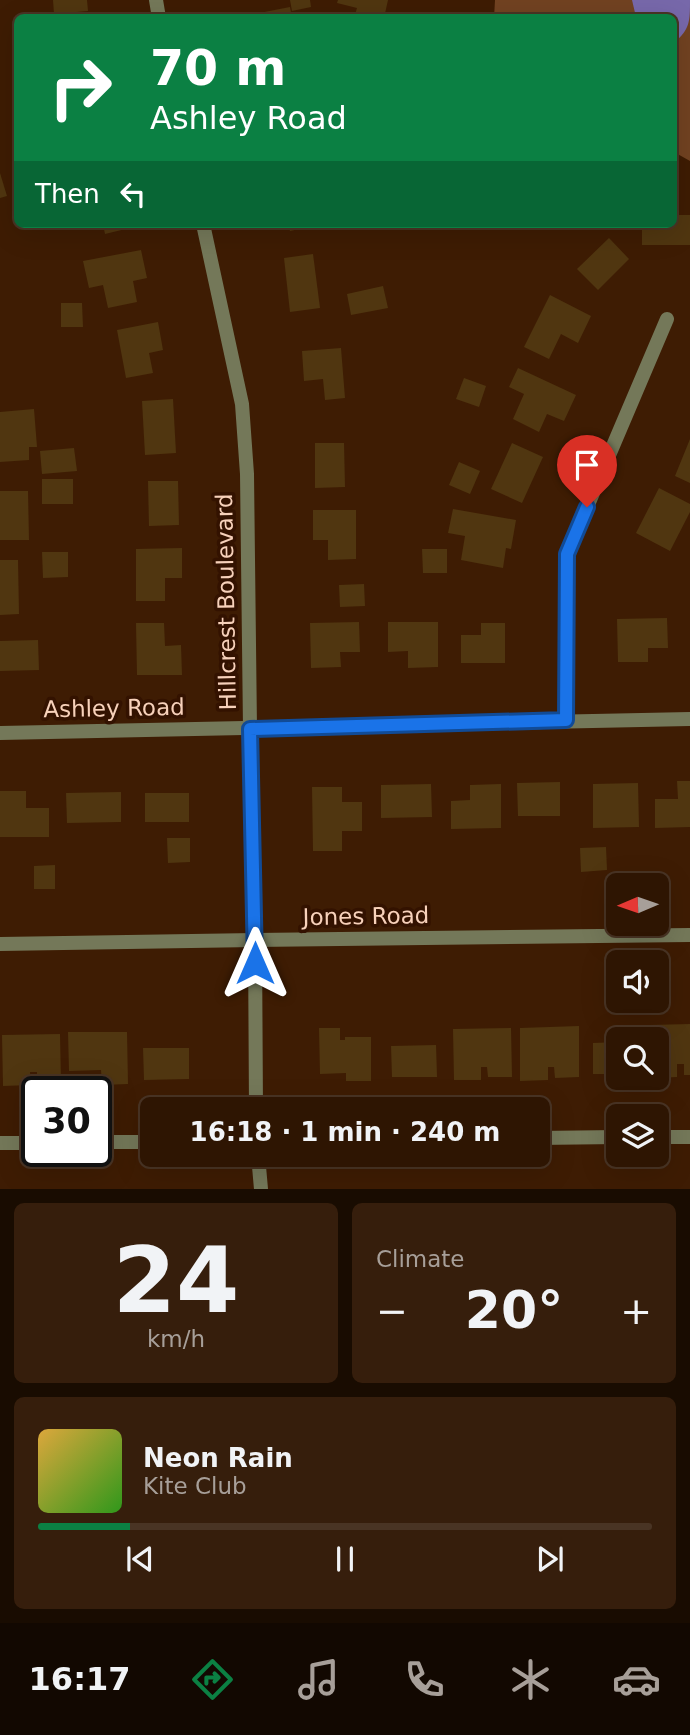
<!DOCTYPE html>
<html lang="en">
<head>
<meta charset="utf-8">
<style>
	body { margin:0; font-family:"DejaVu Sans",sans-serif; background:#361e0c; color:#f1f3f6; height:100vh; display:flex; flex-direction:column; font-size:26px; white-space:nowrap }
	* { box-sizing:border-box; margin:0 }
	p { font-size:23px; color:#a79f99 }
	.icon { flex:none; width:38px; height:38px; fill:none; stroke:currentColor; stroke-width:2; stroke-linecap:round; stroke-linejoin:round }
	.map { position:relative; height:1189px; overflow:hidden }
	.details { display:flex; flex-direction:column; gap:14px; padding:14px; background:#190c01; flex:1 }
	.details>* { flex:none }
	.banner { position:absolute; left:14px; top:14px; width:663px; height:214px; border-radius:10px; box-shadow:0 7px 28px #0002,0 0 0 2px #493424; background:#0b8043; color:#fff; overflow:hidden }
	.needle { width:46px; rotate:268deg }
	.controls { position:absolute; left:606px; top:873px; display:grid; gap:14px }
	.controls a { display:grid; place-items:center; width:63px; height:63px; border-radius:10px; background:#2e1502; box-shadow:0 7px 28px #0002,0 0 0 2px #493424; font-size:35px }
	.speed { position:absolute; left:21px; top:1076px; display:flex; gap:14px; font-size:35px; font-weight:700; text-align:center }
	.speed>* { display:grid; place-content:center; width:91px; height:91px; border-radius:50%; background:#2e1502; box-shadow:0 7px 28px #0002,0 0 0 2px #493424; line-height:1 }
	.speed .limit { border:4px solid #111; border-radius:10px; background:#fff; color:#111 }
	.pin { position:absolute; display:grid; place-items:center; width:60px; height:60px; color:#fff; margin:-72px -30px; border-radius:50% 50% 50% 0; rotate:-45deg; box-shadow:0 0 7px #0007 }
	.pin .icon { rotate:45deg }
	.me { position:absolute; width:77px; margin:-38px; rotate:0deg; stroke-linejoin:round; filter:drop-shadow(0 0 5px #0008) }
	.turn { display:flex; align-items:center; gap:24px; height:147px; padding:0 21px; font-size:32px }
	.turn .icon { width:91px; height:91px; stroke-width:2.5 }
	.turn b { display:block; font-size:49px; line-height:60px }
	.then { display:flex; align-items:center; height:66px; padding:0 21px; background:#0003; gap:14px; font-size:26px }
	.big { font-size:52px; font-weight:600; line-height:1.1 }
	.details .tile { flex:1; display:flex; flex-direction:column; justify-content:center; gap:10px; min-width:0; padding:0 24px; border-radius:10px; background:#361e0c }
	.details .dial { align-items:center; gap:0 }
	.dial b { font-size:91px; line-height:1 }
	.song { display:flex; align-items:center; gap:21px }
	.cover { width:84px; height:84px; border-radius:10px; background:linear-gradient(135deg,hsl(40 70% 55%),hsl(110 70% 35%)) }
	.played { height:7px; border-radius:4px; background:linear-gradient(90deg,#0b8043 15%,#493424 15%) }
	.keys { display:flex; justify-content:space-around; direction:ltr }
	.heat { display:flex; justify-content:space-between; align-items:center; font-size:38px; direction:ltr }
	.details .tiles { flex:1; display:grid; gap:14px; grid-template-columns:1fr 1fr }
	.tile:last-child { grid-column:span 2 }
	.trip { position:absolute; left:140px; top:1097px; width:410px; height:70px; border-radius:10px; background:#2e1502; box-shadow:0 7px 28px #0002,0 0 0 2px #493424; font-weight:600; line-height:70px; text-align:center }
	.menu { display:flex; height:112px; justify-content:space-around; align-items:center; background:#120801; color:#a79f99 }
	.menu .icon { width:49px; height:49px }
	.menu .selected { color:#0b8043 }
	.menu b { font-size:32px; color:#f1f3f6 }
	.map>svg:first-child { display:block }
</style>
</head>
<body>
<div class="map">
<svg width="690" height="1189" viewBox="0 0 690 1189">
	<rect width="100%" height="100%" fill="#3e1c03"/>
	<polygon fill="#714221" points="495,0 690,0 690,161 674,152 674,18 494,18"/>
	<path fill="#7768aa" d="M632 0H690C690 22 690 29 674 43V18L636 17Z"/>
	<g fill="#503610">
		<polygon points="53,0 87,0 88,11 54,14"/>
		<polygon points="290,0 310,0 311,7 292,11"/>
		<polygon points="338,0 388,0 384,18 354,18 357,8 337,3"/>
		<polygon points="290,7 292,18 244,18 244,16"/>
		<polygon points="0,173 7,196 0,198"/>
		<polygon points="674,215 690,215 690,245 642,245 642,224 674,224"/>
		<polygon points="103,224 137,224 138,226 105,234"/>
		<polygon points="288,224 318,224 318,225 290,231"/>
		<polygon points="609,238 629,259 598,290 577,269"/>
		<polygon points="141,250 147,278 133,281 137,302 108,308 103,285 89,288 83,261"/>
		<polygon points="313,254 320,308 290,312 284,258"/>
		<polygon points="383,286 388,308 351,315 347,294"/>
		<polygon points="550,295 591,316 578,343 561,334 549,359 524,347"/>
		<polygon points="61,303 82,303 83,327 61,327"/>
		<polygon points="158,322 163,350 149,353 153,373 126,378 117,330"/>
		<polygon points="341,348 345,398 325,400 323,379 304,381 302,351"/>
		<polygon points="518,368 576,395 564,421 547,414 539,432 513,419 524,394 509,387"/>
		<polygon points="464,378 486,386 479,407 456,399"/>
		<polygon points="173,399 176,453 145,455 142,401"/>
		<polygon points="34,409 37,447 29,447 29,460 0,462 0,412"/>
		<polygon points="690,439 690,483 675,476"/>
		<polygon points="315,443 344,443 345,487 315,488"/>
		<polygon points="512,443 543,457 522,503 491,489"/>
		<polygon points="74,448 77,471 42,474 40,451"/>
		<polygon points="459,462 480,471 470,494 449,485"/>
		<rect x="42" y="479" width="31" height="25"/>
		<polygon points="148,481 178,481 179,525 149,526"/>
		<polygon points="659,488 690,504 690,512 670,551 636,533"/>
		<polygon points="0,491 28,491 29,540 0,540"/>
		<polygon points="453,509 516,520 511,549 506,548 503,568 461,560 465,536 448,533"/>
		<polygon points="313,510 356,510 356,559 328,560 328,540 313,540"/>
		<polygon points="182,548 182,578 165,578 165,601 136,601 136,549"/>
		<polygon points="422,549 447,549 447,573 423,573"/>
		<polygon points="42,552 68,552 68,577 43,578"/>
		<polygon points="0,560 18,560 19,614 0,615"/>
		<polygon points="364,584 365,606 340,607 339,585"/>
		<polygon points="667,618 668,648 648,648 648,662 618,662 617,619"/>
		<polygon points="359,622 360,652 340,652 341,667 311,668 310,623"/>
		<polygon points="388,622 438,622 438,667 408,668 408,651 388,652"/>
		<polygon points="136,623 164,623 165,646 181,645 182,675 137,675"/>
		<polygon points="481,623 505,623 505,663 461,663 461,635 481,635"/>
		<polygon points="38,640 39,670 0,671 0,641"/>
		<polygon points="677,781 690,781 690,827 655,828 655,799 678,799"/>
		<polygon points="560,782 560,816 518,816 517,783"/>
		<polygon points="638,783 639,827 593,828 593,784"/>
		<polygon points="431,784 432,817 381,818 381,785"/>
		<polygon points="501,784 501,828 451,829 451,801 470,800 470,785"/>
		<polygon points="312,787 342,787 342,802 362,802 362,831 342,831 342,851 313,851"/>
		<polygon points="0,791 26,791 26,808 49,808 49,837 0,837"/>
		<polygon points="121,792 121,822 67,823 66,793"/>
		<rect x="145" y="793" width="44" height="29"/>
		<polygon points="167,838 190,838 190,862 168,863"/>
		<polygon points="606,847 607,870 581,872 580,848"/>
		<polygon points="55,865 55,889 34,889 34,866"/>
		<polygon points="690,1024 690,1075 684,1075 684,1064 677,1064 677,1077 656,1078 656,1040 649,1040 649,1025"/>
		<polygon points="579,1026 579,1077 555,1078 554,1067 548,1067 548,1080 520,1081 520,1028"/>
		<polygon points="319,1028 340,1028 340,1040 345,1040 345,1037 371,1037 371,1081 346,1081 346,1073 320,1074"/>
		<polygon points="511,1028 512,1077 488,1077 487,1067 481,1067 481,1080 454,1080 453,1029"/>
		<polygon points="68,1032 127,1032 128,1084 102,1085 101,1070 69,1071"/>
		<polygon points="60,1034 61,1082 37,1083 37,1072 30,1072 31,1085 3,1086 2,1035"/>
		<polygon points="618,1042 618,1074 593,1074 593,1043"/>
		<polygon points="436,1045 437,1077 392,1077 391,1046"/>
		<polygon points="143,1048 189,1048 189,1079 144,1080"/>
	</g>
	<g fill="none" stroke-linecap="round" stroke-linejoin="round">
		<g stroke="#747859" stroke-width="14">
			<polyline points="566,720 567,554 667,319"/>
			<polyline points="0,733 690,719"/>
			<polyline points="255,940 256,1110"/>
			<polyline points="656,1137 690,1137"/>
			<polyline points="537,1138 618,1137"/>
			<polyline points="96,1142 152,1142"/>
			<polyline points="0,1143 37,1143"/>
			<polyline points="258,1155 261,1189"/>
		</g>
		<g stroke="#747859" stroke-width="14">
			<polyline points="156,0 159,18"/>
			<polyline points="203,224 242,404 247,474 250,729 255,940"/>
			<polyline points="0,944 255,940 690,935"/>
		</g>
	</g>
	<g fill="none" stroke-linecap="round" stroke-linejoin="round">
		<g stroke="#114b97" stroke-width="18">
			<polyline id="route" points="255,963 250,729 566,720 567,554 587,507"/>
		</g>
		<use href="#route" stroke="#1a73e8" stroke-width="12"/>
	</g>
	<g text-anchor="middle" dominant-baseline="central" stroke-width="7" stroke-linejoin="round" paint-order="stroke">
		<g font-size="23" fill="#f7d1ba" stroke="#331200">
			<text transform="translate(226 602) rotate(-91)">Hillcrest Boulevard</text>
			<text transform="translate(114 708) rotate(-1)">Ashley Road</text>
			<text transform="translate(366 916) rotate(-1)">Jones Road</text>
		</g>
	</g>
</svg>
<div class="controls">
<a><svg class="needle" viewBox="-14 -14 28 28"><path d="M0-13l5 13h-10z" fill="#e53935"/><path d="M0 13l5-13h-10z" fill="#a79f99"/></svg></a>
<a><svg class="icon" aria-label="sound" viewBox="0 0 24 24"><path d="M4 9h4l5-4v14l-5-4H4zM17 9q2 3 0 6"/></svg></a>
<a><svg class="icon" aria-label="search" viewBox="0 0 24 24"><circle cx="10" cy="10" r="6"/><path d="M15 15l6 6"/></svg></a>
<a><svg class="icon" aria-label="layers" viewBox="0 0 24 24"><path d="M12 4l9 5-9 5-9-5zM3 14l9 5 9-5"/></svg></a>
</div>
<div class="speed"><div class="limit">30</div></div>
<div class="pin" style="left:587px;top:507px;background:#d93025"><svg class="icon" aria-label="arrive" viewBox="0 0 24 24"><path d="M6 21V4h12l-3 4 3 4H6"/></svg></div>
<svg class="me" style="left:255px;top:963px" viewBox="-20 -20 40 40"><path d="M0-17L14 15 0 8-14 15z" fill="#1a73e8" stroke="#fff" stroke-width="4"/></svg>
<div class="trip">16:18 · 1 min · 240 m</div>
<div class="banner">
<div class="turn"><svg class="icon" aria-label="right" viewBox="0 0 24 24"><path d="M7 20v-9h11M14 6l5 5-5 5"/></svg><div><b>70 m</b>Ashley Road</div></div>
<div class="then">Then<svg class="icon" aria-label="left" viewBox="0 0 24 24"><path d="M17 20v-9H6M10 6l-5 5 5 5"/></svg></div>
</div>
</div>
<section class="details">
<div class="tiles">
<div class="tile dial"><b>24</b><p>km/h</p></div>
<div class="tile"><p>Climate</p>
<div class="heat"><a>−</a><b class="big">20°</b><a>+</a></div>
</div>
<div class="tile">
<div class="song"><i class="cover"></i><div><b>Neon Rain</b><p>Kite Club</p></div></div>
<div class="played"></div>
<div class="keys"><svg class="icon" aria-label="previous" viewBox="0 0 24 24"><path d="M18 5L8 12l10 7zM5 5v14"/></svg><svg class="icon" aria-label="pause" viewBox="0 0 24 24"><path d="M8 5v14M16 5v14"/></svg><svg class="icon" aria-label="next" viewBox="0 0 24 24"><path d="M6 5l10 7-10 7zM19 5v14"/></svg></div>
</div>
</div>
</section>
<nav class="menu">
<b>16:17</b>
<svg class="icon selected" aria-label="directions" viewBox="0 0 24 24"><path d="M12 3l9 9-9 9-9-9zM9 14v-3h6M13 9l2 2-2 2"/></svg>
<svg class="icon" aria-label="music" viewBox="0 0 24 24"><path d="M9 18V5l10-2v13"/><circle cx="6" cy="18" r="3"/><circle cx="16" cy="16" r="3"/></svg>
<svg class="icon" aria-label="phone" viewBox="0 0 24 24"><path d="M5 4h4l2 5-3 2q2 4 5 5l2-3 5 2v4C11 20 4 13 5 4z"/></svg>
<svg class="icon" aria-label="climate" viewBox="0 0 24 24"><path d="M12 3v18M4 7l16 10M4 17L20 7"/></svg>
<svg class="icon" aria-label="car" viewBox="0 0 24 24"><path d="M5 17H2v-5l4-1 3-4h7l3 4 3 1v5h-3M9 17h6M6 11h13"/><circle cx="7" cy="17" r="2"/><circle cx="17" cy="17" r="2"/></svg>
</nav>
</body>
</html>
